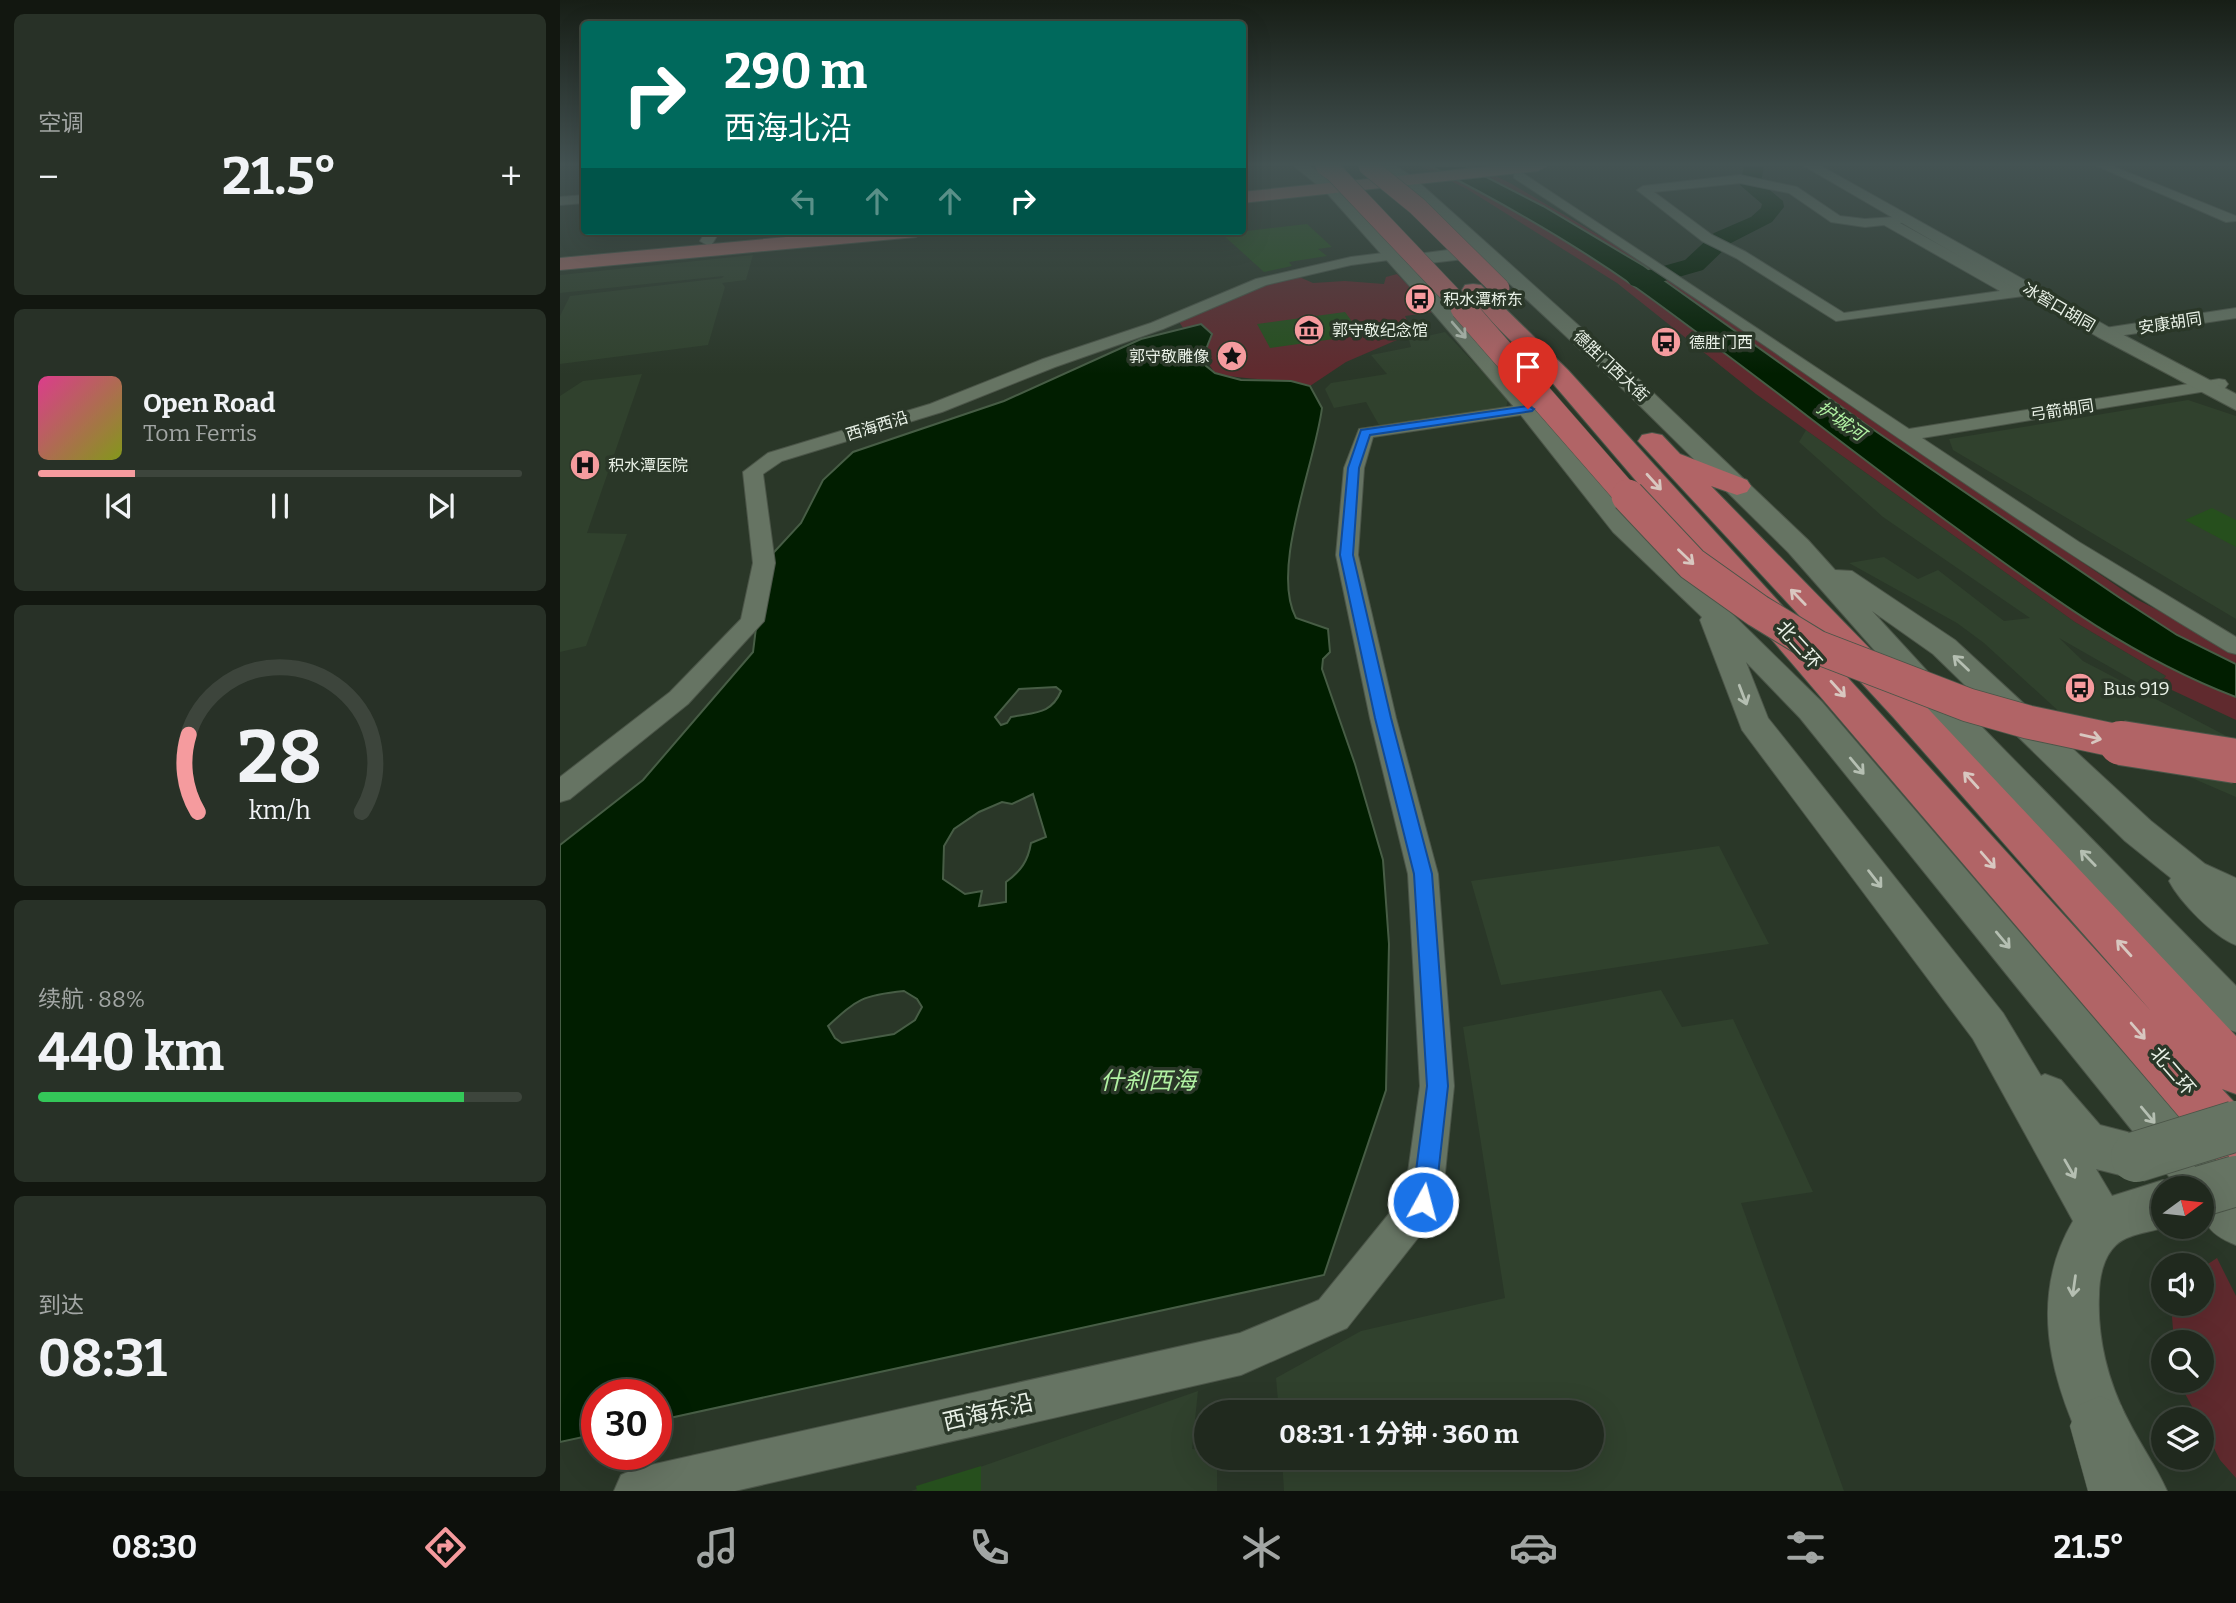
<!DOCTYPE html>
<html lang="zh">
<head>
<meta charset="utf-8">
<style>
	body { margin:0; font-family:Bitter,"Noto Sans SC",serif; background:#283127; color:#f1f3f6; height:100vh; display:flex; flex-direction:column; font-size:26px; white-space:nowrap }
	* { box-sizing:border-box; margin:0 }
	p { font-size:23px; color:#a2a6a4 }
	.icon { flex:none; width:38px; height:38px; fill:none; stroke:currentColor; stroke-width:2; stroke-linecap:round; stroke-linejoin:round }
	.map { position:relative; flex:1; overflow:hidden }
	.drawer { display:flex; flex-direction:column; gap:14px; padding:14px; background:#121710; width:560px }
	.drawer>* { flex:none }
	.hud { position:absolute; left:21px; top:21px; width:665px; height:214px; border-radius:7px; box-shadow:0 7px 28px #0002,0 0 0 2px #3d453c; background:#00695c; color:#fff; overflow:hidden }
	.needle { width:46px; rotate:75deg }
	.buttons { position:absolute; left:1591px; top:1176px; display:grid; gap:14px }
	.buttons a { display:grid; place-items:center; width:63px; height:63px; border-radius:50%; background:#20291e; box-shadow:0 7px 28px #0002,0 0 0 2px #3d453c; font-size:35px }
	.speed { position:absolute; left:21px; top:1379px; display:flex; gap:14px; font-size:35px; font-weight:700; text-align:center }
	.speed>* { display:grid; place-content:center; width:91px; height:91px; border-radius:50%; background:#20291e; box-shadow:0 7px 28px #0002,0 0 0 2px #3d453c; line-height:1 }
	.speed .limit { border:10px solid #d22; background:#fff; color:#111 }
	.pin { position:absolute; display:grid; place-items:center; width:60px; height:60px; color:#fff; margin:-72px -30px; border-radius:50% 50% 50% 0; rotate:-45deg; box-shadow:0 0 7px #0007 }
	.pin .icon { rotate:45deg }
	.me { position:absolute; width:77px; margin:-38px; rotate:7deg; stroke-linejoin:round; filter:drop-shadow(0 0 5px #0008) }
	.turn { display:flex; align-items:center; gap:24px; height:147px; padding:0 28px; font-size:32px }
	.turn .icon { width:91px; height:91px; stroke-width:2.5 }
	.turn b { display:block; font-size:49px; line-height:60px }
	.lanes { display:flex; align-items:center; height:66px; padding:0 28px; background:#0003; justify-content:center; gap:35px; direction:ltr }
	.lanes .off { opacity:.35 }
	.big { font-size:52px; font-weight:700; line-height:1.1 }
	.drawer .tile { flex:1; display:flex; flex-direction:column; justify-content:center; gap:10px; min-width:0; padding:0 24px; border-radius:10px; background:#283127 }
	.drawer .dial { align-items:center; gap:0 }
	.dial svg { height:182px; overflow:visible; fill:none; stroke:#3d453c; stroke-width:7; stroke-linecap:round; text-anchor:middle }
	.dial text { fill:#f1f3f6; stroke:none }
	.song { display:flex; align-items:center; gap:21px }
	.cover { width:84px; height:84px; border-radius:10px; background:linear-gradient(135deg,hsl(330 70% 55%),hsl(70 70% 35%)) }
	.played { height:7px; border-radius:4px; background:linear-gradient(90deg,#f59b9e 20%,#3d453c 20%) }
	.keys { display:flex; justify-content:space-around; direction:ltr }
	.heat { display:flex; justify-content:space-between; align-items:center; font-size:38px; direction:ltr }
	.charge { height:10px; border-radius:5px; background:linear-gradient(90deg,#34c759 88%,#3d453c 0) }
	.trip { position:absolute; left:634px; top:1400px; width:410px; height:70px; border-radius:35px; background:#20291e; box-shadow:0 7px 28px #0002,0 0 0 2px #3d453c; font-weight:700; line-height:70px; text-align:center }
	.menu { display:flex; height:112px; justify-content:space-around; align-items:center; background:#0d100c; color:#a2a6a4 }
	.menu .icon { width:49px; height:49px }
	.menu .active { color:#f59b9e }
	.menu b { font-size:32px; color:#f1f3f6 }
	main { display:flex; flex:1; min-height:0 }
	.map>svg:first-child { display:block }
</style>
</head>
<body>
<main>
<section class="drawer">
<div class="tile"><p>空调</p>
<div class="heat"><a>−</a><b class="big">21.5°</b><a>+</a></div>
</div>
<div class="tile">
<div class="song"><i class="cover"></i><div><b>Open Road</b><p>Tom Ferris</p></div></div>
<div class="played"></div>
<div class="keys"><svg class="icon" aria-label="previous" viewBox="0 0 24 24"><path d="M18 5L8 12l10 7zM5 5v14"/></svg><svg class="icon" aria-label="pause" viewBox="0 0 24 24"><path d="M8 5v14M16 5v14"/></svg><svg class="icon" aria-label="next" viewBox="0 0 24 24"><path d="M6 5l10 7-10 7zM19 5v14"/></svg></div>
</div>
<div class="tile dial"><svg viewBox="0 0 100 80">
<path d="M14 69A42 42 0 1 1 86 69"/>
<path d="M14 69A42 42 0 0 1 10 35" stroke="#f59b9e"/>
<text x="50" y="56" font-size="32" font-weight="700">28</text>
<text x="50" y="72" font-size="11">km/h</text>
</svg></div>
<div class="tile"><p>续航 · 88%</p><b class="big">440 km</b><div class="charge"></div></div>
<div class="tile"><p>到达</p><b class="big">08:31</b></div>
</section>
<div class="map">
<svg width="1676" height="1491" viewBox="0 0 1676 1491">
	<rect width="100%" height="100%" fill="#2a3728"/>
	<g fill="#30412d">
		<polygon points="193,255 186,280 162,283 165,287 148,345 0,364 0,316 10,296 162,278 164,276 0,293 0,275"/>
		<polygon points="885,332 948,399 946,408 819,425 806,402 774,408 765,389 771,383 827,374 811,355 851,347 849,340"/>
		<polygon points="82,374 27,533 67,534 26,646 0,652 0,396 23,381"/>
		<polygon points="1628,400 1676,416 1676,619 1393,450 1389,439"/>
		<polygon points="1246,430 1515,622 1606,676 1592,691 1499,638 1523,661 1676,741 1676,797 1611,769 1505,717 1424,643 1397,623 1289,563 1324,557 1358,579 1378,570 1444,621 1470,618 1323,517 1239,442"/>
		<polygon points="1159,846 1209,944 941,985 911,881"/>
		<polygon points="1101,990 1122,1027 1173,1019 1253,1192 1181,1203 1284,1491 724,1491 722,1458 1031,1458 1031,1412 719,1412 716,1378 801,1331 945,1298 903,1027"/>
		<polygon points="638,1391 632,1449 646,1450 646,1458 657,1458 657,1491 351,1491"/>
	</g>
	<g fill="#602a2e">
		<polygon points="861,166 914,166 950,183 1074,256 1576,599 1676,650 1676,720 1599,684 1606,676 1515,622 1246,430 1196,394 1057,283 907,189"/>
		<path d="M837 274 874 312 845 316 853 333 786 362 750 386C718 378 687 381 655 373L619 322 706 284 737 276 753 283 785 281 824 284 826 277Z"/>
		<polygon points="1657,1258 1676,1296 1676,1478 1660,1460 1642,1425 1642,1419 1639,1419 1618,1381 1642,1381 1642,1342 1614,1342 1612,1317 1615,1304 1642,1304 1642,1268"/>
	</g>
	<g fill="#011e00" stroke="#475d45" stroke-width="2" fill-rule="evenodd">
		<path d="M870 166H905L983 206 1084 266 1311 428 1560 598 1617 635 1676 664V697C1568 656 1480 589 1388 522 1283 445 1181 363 1075 287 1010 241 941 202 870 166Z"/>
		<path d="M641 324 652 334 641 362 655 373 681 380 731 381 750 386 762 408C755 464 710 569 736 618L768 629 770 652 763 659 762 669 795 764 823 860 829 944 826 1090 764 1275 96 1421V1395H37V1434L0 1442V845L83 780 193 652 204 563 241 523 263 480 293 452 444 401 581 339ZM496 687 501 691C491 715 474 712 451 717L447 723 441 725 435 717 459 689ZM473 794 486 837 471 843C468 861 461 871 446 882V902L419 906 422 891 405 894 383 879 384 846 394 829 419 812 442 802 452 804ZM344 991 357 999 362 1007 355 1020 334 1034 282 1043 275 1038 268 1026C297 999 303 995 344 991Z"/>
	</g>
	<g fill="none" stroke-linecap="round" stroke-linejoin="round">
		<polygon fill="#011e00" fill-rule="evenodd" points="1184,166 1204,166 1201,183 1223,201 1224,207 1212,222 1171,243 1143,270 1080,288 1071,285 1067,280 1071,275 1125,260 1154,233 1191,217 1201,208 1202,204 1180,185"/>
	</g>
	<g fill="#264f1d">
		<polygon points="747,224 772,247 758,249 767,256 729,262 732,266 704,272 662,234"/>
		<polygon points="785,312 802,335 710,348 697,324"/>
		<polygon points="1652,508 1676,520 1676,547 1625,520"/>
		<polygon points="421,1466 421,1491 357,1491 356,1486"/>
	</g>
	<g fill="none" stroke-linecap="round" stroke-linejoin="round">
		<g stroke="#4b5548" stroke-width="2">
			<g id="minor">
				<path d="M955 166H963L964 174 1349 429 1659 379 1665 380 1668 384 1665 388 1659 389 1362 438 1519 542 1676 637V654L1668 652C1508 557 1357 451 1204 345 1122 288 1038 233 954 178Z"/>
				<polygon points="1537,166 1552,166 1676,216 1676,221 1666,222"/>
				<path d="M1180 175 1237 187 1280 216 1305 219 1349 216V222L1340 223 1458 288 1471 287 1478 291 1471 295 1276 321 1176 258 1142 241 1077 190 1083 186ZM1180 183 1229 193 1271 222 1305 227 1324 225 1440 291 1284 313 1186 252 1152 235 1094 192Z"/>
				<polygon points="24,195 24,203 0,205 0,197"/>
				<polygon points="146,231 160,231 152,244 147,245 140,241"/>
				<polygon points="831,252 838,256 836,259 791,265 706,285 603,329 495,367 382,412 222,461 203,474 215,563 204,621 128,704 10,799 0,802 0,777 110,692 181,619 193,563 183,472 208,453 370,404 483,359 591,323 696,279 791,257"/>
				<polygon points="1676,308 1676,318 1545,338 1537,333 1545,328"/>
				<polygon points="968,404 977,409 974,413 813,437 804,468 798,555 836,718 878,874 894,1086 882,1202 876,1215 787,1328 681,1375 175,1491 54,1491 61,1475 77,1468 680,1333 759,1300 845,1194 860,1086 848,874 810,718 776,555 784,468 799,429"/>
			</g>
		</g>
		<g stroke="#4b5548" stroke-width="2">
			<g id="tertiary">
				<path d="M734 166H750L776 186 847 262 865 253 911 247 843 183 820 166H836L853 177 1085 385 1248 540 1275 570 1292 571 1395 640 1591 821 1645 864 1676 878V945C1654 937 1620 902 1609 881L1611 878 1565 841 1373 654 1312 611 1368 672 1676 986V1032L1661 1027 1346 686 1228 552 1069 395 921 257 870 263 857 271 976 404 1071 520 1160 602 1262 702 1676 1184V1245C1644 1232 1642 1221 1642 1188H1603V1227H1606C1591 1232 1567 1234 1556 1245 1543 1257 1539 1279 1539 1295 1537 1338 1548 1382 1568 1420 1580 1444 1596 1466 1607 1491H1545L1543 1487C1499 1403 1461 1310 1513 1221L1413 1039 1182 730 1140 620 1142 617 1053 532 960 414 863 301 766 192ZM1186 662 1240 718 1575 1134 1540 1125 1501 1080 1485 1074 1481 1076 1443 1013 1208 718ZM1597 1162 1617 1186 1603 1180 1552 1196 1536 1169 1576 1179 1592 1173Z"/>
				<polygon points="1244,166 1261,166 1552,329 1676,394 1676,410 1538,337"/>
			</g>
		</g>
		<g stroke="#4b5548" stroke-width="1">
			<polygon id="secondary" points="1540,1396 1561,1405 1592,1491 1528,1491 1510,1426 1519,1405"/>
		</g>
		<g stroke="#4b5548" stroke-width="2">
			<g id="primary">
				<polygon points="935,166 987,166 978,171 682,203 682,192"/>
				<polygon points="292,231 366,231 356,237 0,270 0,258"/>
			</g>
		</g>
		<g stroke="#4b5548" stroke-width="2">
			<polygon id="trunk" points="913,284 921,285 1008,370 1591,1011 1333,717 1078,441 1082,435 1092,433 1102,435 1120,454 1187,480 1191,486 1187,492 1177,495 1151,486 1359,699 1676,1036 1676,1094 1662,1089 1676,1104 1676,1169 1657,1161 990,380 905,295 902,290 905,285"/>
		</g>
		<use href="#minor" fill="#667463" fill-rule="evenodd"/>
		<use href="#tertiary" fill="#667463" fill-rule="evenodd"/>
		<use href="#secondary" fill="#667463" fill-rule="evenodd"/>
		<use href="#primary" fill="#9e6865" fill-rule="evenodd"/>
		<use href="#trunk" fill="#b16466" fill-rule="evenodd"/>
		<g stroke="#4b5548" stroke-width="52" stroke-linecap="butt">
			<g id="tertiary-bridge">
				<polyline points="1576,1157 1676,1126"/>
				<polyline points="1642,1191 1676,1181"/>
			</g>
		</g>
		<g stroke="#4b5548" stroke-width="20" stroke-linecap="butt">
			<g id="trunk-bridge-far3">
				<polyline points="765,166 774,172 905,310"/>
				<polyline points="808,166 857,206 940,288"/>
			</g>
		</g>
		<g stroke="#4b5548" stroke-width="26" stroke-linecap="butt">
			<polyline id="trunk-bridge-far2" points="903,308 1069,498"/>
		</g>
		<g stroke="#4b5548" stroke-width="35" stroke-linecap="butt">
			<polyline id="trunk-bridge-far1" points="1068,496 1132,564 1198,611 1257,647 1408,705 1468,722 1572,744"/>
		</g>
		<g stroke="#4b5548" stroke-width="46" stroke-linecap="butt">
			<polyline id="trunk-bridge" points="1561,743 1676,761"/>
		</g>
		<use href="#tertiary-bridge" stroke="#667463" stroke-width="50"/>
		<use href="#trunk-bridge-far3" stroke="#b16466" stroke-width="19"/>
		<use href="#trunk-bridge-far2" stroke="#b16466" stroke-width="25"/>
		<use href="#trunk-bridge-far1" stroke="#b16466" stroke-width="33"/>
		<use href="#trunk-bridge" stroke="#b16466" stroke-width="44"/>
	</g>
	<defs><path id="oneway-shaft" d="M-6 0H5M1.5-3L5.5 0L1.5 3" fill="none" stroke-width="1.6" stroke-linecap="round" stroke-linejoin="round" transform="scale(1.75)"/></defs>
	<g stroke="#b5bfb2">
		<use href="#oneway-shaft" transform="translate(899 330) rotate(49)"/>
		<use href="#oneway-shaft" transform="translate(1401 663) rotate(-136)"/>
		<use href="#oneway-shaft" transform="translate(1183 695) rotate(69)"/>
		<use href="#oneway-shaft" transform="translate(1297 766) rotate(50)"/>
		<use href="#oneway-shaft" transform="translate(1528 858) rotate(-134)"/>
		<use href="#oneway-shaft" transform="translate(1315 879) rotate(52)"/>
		<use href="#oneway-shaft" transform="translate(1443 940) rotate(50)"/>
		<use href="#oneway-shaft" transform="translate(1588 1115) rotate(50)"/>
		<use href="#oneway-shaft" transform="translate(1510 1169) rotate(60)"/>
		<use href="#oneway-shaft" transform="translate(1514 1286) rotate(98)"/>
	</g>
	<g stroke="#d8c7c0">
		<use href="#oneway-shaft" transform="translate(1094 482) rotate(48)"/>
		<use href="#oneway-shaft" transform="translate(1126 557) rotate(44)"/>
		<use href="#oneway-shaft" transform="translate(1238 597) rotate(-134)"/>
		<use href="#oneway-shaft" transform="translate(1278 689) rotate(48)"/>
		<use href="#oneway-shaft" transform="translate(1531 737) rotate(13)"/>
		<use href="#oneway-shaft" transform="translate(1411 780) rotate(-132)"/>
		<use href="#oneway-shaft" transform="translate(1428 860) rotate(49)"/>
		<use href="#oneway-shaft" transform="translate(1564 948) rotate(-132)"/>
		<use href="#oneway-shaft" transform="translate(1578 1031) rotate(49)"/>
	</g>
	<linearGradient id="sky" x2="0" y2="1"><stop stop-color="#171e16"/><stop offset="0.44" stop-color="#445353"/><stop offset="1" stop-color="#445353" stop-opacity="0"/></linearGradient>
	<rect width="1676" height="374" fill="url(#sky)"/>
	<polygon fill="#1a73e8" stroke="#114b97" stroke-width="2" points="968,406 974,409 972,411 810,435 799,468 793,555 831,718 872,874 888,1086 875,1202 872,1210 863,1214 855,1210 852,1202 867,1086 854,874 815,718 780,555 788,468 801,430"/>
	<defs>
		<g id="bus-disc" transform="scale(1.575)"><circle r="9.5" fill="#f59b9e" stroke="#2a3728"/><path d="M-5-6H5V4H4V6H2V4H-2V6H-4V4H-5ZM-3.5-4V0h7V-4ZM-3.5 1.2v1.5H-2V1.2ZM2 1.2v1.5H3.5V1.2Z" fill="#111"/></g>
		<g id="museum-disc" transform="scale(1.575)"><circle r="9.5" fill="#f59b9e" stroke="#2a3728"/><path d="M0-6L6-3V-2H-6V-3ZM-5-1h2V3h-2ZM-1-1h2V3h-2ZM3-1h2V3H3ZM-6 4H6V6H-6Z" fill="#111"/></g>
		<g id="sight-disc" transform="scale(1.575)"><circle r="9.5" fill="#f59b9e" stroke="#2a3728"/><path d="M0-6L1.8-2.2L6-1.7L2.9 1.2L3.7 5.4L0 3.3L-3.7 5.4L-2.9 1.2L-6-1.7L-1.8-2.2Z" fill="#111"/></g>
		<g id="hospital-disc" transform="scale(1.575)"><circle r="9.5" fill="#f59b9e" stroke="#2a3728"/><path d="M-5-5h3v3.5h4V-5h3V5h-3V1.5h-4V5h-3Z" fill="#111"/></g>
	</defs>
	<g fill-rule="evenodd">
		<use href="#bus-disc" x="860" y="299"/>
		<use href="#museum-disc" x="749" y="330"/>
		<use href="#bus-disc" x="1106" y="342"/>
		<use href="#sight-disc" x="672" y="356"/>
		<use href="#hospital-disc" x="25" y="465"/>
		<use href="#bus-disc" x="1520" y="688"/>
	</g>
	<g text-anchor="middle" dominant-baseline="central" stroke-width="7" stroke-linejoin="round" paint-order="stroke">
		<g font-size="16" fill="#e9f1e7" stroke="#2a3728" text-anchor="start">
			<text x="883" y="299">积水潭桥东</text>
			<text x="772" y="330">郭守敬纪念馆</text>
			<text x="1129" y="342">德胜门西</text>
			<text x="649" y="356" text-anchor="end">郭守敬雕像</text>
			<text x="48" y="465">积水潭医院</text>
		</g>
		<g font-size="16" fill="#e9f1e7" stroke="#2a3728">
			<text transform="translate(1499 307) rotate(30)">冰窖口胡同</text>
			<text transform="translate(1610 323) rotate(-9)">安康胡同</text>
			<text transform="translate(1051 366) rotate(43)">德胜门西大街</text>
			<text transform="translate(1502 410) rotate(-9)">弓箭胡同</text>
			<text transform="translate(317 426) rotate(-17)">西海西沿</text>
		</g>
		<g font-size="18" font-style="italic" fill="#b1f1a3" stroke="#2a3728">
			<text transform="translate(1281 421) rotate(35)">护城河</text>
		</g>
		<g font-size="19" fill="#e9f1e7" stroke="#2a3728">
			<text transform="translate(1239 645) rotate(48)">北二环</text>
			<text transform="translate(1613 1071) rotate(49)">北二环</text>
		</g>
		<g font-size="19" fill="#e9f1e7" stroke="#2a3728" text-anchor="start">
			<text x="1543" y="688">Bus 919</text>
		</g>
		<g font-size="23" fill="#e9f1e7" stroke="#2a3728">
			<text transform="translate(428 1412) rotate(-13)">西海东沿</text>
		</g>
		<g font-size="24" font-style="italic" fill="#b1f1a3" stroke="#2a3728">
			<text x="588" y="1081">什刹西海</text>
		</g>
	</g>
</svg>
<div class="buttons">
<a><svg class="needle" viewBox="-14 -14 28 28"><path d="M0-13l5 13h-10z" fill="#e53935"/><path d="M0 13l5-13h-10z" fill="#a2a6a4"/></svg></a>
<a><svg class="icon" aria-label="sound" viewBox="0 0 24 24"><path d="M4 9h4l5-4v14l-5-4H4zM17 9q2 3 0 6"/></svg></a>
<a><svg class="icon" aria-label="search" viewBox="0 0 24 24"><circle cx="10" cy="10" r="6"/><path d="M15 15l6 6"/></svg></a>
<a><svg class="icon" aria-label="layers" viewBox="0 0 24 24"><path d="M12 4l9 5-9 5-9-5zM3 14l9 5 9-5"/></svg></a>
</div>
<div class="speed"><div class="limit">30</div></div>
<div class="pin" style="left:968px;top:409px;background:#d93025"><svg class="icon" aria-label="arrive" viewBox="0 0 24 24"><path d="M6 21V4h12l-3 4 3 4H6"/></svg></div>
<svg class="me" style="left:863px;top:1202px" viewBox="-20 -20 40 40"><circle r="17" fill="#1a73e8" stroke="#fff" stroke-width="3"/><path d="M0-11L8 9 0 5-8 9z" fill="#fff"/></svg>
<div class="trip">08:31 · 1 分钟 · 360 m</div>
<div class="hud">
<div class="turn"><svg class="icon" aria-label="right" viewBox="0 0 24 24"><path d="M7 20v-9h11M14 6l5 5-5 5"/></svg><div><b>290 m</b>西海北沿</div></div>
<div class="lanes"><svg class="icon off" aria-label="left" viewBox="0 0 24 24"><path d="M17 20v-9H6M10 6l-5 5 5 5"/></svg><svg class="icon off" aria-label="ahead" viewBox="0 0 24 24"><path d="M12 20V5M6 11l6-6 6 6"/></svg><svg class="icon off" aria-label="ahead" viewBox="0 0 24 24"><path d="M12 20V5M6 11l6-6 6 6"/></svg><svg class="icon" aria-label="right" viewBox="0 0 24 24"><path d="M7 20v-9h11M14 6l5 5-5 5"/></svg></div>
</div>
</div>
</main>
<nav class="menu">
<b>08:30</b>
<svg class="icon active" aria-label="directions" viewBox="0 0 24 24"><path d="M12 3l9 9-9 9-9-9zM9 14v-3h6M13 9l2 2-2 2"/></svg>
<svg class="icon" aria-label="music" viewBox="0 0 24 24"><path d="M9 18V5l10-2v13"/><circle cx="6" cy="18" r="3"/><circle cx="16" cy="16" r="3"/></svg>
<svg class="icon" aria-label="phone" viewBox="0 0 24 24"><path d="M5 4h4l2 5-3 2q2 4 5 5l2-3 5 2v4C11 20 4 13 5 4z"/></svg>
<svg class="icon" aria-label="climate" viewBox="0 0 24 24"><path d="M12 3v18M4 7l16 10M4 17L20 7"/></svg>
<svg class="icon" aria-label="car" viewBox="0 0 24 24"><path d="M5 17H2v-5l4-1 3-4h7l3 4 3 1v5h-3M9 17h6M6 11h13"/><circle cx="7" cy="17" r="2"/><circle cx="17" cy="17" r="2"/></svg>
<svg class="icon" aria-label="filters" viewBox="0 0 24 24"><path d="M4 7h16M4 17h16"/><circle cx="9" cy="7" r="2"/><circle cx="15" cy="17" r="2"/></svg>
<b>21.5°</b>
</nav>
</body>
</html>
